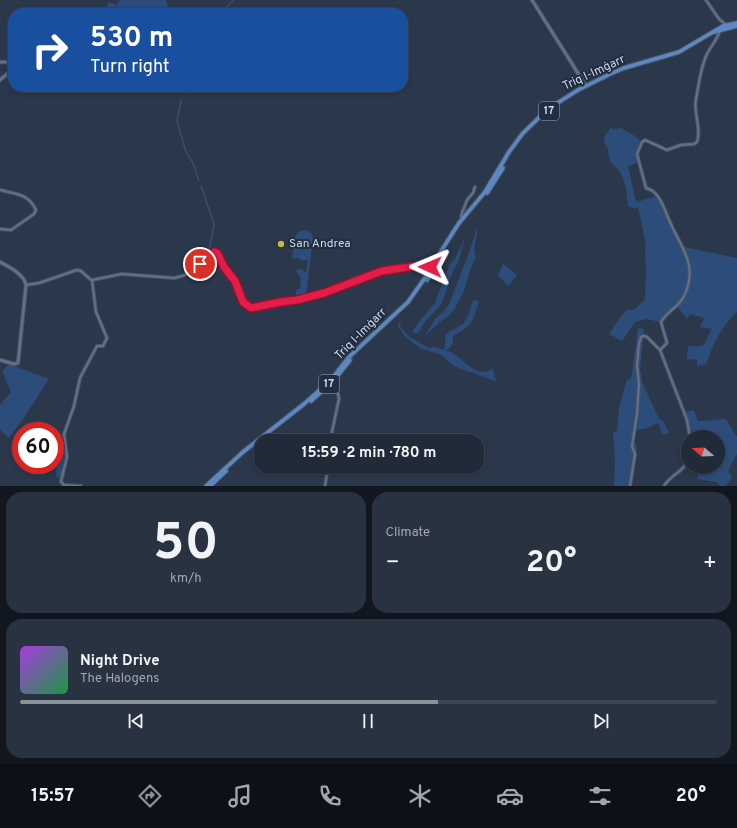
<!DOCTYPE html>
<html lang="en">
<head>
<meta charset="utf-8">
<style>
	body { margin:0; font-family:Overpass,sans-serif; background:#283241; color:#f1f3f6; height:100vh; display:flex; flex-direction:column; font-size:15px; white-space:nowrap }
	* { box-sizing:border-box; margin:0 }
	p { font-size:13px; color:#a2a7ae }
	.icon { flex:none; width:22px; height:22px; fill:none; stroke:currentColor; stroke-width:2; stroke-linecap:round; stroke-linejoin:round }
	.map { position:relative; height:486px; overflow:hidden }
	.drawer { display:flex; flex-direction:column; gap:6px; padding:6px; background:#12171f; flex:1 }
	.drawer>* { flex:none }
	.top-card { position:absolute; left:8px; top:8px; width:400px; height:84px; border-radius:16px; box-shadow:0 2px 6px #0003,0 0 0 1px #3d4653; background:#1a4fa0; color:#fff; overflow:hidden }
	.needle { width:26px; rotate:289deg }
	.fabs { position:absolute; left:681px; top:430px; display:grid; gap:8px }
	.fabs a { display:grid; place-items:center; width:44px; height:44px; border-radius:50%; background:#202a39; box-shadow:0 2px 6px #0003,0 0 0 1px #3d4653; font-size:20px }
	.speed { position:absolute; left:12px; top:422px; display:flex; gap:8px; font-size:20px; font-weight:700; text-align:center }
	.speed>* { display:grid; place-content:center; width:52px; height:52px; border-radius:50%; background:#202a39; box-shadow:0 2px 6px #0003,0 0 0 1px #3d4653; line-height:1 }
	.speed .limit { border:6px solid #d22; background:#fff; color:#111 }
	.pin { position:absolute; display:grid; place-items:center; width:34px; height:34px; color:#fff; margin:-17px; border:2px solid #fff; border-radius:50%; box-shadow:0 1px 4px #0007 }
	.me { position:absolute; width:44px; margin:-22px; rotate:271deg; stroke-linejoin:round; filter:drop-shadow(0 0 3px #0008) }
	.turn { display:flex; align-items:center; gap:14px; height:84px; padding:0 16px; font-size:18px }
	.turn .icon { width:52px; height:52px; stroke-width:2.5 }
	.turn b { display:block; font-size:28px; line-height:34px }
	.big { font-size:30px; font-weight:700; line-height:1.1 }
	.drawer .tile { flex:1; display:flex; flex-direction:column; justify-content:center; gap:6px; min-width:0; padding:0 14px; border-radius:16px; background:#283241 }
	.drawer .dial { align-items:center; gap:0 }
	.dial b { font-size:52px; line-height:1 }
	.song { display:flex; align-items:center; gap:12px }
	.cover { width:48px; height:48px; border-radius:6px; background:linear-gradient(135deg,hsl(280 70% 55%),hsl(140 70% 35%)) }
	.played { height:4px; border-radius:2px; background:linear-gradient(90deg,#8c9099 60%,#3d4653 60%) }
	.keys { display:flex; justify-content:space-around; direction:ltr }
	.heat { display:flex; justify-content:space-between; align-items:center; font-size:22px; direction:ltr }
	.drawer .tiles { flex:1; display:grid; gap:6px; grid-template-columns:1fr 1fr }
	.tile:last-child { grid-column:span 2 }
	.trip { position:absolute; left:254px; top:434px; width:230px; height:40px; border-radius:16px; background:#202a39; box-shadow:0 2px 6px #0003,0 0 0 1px #3d4653; font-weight:700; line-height:40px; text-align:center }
	.tab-bar { display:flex; height:64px; justify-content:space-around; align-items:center; background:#0d1117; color:#a2a7ae }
	.tab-bar .icon { width:28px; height:28px }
	.tab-bar .current { color:#8c9099 }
	.tab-bar b { font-size:18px; color:#f1f3f6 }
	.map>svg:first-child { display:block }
</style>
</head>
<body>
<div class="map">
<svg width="737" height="486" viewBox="0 0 737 486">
	<rect width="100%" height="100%" fill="#2b384c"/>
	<g fill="#2c4c7a">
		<polygon points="120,0 136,0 136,1 137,0 166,0 168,7 165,13 98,13 107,6 108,2 117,5"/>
		<path d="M611 127 613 129 621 128 638 138 640 142 636 154 638 163 628 166 635 198 637 202 656 196 663 204 670 225 688 261 689 272 688 281 683 298 662 318 660 322 647 319 635 322 622 341 609 334 622 315 627 310H634L645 299 646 272 645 252 646 245 638 207 635 209 628 206C627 195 626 179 618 170 615 166 610 163 609 157 607 150 610 149 604 143L605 136Z"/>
		<path d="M477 228C479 238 471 245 476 257L472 265 464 291 454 310 449 316 441 321 425 336 435 319 444 311 449 304 469 253Z"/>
		<polygon points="307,230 311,233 313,237 306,295 296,295 296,290 300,288 301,278 296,272 298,269 302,269 306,273 308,259 302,261 296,257 295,259 292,258 295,236 300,231"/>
		<polygon points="465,238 458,262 453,271 442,303 425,322 418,333 414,333 413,331 418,323 435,303 447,271 451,263 455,259"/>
		<path d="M684 247 737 258V312C721 326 713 345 706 364L697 366V359L687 360 688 346C710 348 702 344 712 329L700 327 704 318 690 314 687 319 677 306 686 297 690 282V262Z"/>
		<polygon points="503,264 517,275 508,286 498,275"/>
		<path d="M473 300 479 301C472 323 474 324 453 336V343L449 349 445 350C458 352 469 372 484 372 487 372 490 370 493 369L496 381 456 367 451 364 442 355 422 349 414 344 403 334 398 325 402 319 400 324V327L410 337 429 348 435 347 444 350 446 334 463 324 468 316Z"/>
		<polygon points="638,328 644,329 640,369 642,382 659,419 663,421 669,433 663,435 658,423 645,429 635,430 634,442 636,444 637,451 635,452 637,454 631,486 614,486 615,462 613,432 617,431 619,408 627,379 630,380 632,374"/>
		<polygon points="9,364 49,379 23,419 9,438 0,430 0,405 11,392 2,371"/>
		<polygon points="694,410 698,421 726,419 736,436 737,436 737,454 728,470 732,477 726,486 720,486 717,482 697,479 700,469 694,467 718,467 718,437 692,437 685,412"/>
		<polygon points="60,431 66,455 61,477 56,477 57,462 55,436"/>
	</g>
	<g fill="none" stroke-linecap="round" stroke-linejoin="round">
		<g stroke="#3e5982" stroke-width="1">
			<polyline points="222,13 233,0"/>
			<polyline points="190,89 191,87"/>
			<polyline points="186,94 187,92"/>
			<polyline points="181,100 177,121 186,152 193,163 199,181"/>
			<polyline points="201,186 214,224 208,257"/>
		</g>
		<g stroke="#4b5667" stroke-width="4">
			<g id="minor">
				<polyline points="706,0 719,19 726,25"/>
				<path d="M56 13C62 8 74 10 81 13"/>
				<path d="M0 190C15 194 28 193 36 210L34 214 11 230 0 229"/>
				<polyline points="463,218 461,216 467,200 473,193 475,187"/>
				<polyline points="419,265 430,262"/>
				<path d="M92 280 122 274 174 278 182 276 196 270 200 264 208 260 215 252C221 256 220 262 223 267 227 272 233 276 235 281 240 290 239 303 249 307 255 309 264 304 270 303 288 301 306 299 324 293 359 282 392 262 429 266"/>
				<polyline points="26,285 39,283 77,270 81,271 91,280"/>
				<path d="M660 350 667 343 661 322C667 311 681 306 685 294 698 264 681 248 670 222 665 212 663 200 654 192 652 190 649 189 646 188L637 154 642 142 645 140 667 150 681 145 694 144 697 142C702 129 693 113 696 99 699 85 700 68 707 54 711 46 718 39 720 30"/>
				<polyline points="330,441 339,399 337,389 332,381"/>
				<polyline points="64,485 81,486"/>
				<polyline points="65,486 62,483 61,481 67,457 64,434 74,406 80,378 97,346 103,346 107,338 96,312 92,280"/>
				<polyline points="325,486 328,467"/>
				<polyline points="630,486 635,454 632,446 637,414 639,384 637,366 639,344 641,337 644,336 647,337 660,350 687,420 690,437"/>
				<path d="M664 486C670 475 684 472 688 460"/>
			</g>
		</g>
		<g stroke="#4b5667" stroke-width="4.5">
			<g id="tertiary">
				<polyline points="532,0 586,86"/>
				<polyline points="0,62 6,62 13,65"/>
				<polyline points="0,80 13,69"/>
				<path d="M0 262C9 267 24 274 26 285L18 363 14 364 0 360"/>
			</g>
		</g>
		<g stroke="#4b5667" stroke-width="5.5">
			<g id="primary">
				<polyline points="714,32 737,26"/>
				<polyline points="487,193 503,168"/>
				<polyline points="427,280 437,266 442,255"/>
				<polyline points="335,379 350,360"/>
				<polyline points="311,401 328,386"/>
				<polyline points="206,486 243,452 304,404 331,380 349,357 408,302 429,272 430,263 438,256 459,223 485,192 509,152 523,133 548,109 578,90 610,74 624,68 679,52 723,26 737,23"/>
				<polyline points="210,486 226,471"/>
			</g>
		</g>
		<use href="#minor" stroke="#627188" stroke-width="2"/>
		<use href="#tertiary" stroke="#627188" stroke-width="2.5"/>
		<use href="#primary" stroke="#5d87c3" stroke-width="3.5"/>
	</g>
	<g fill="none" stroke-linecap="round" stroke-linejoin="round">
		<g stroke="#92132f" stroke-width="10">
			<polyline id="route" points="200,264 208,260 214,252 217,253 224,267 235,281 243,302 251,308 281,302 297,300 324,293 382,271 416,266 424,265 430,267"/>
		</g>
		<use href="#route" stroke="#e11d48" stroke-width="7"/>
	</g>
	<circle fill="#c1bd40" stroke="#212e42" stroke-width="1.5" cx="281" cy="244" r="4"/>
	<g text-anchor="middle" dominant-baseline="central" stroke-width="4" stroke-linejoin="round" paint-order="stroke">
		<g fill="#212e42" stroke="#9aa4b3" stroke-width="1">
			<rect x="539" y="102" width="20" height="18" rx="3"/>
			<rect x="319" y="375" width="20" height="18" rx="3"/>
		</g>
		<g font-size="11" font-weight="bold" fill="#ced7e4">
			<text x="549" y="111">17</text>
			<text x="329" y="384">17</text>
		</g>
		<g font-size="12" fill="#ced7e4" stroke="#212e42">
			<text transform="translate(594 73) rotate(-25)">Triq l-Imġarr</text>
			<text transform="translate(361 334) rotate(-45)">Triq l-Imġarr</text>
		</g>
		<g font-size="12" fill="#ced7e4" stroke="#212e42" text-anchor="start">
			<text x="289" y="244">San Andrea</text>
		</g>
	</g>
</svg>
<div class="fabs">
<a><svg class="needle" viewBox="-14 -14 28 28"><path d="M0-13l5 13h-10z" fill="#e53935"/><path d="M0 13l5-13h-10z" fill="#a2a7ae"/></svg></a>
</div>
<div class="speed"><div class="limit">60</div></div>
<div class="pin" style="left:200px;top:264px;background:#d93025"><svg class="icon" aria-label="arrive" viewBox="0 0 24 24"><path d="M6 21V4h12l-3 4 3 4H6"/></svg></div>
<svg class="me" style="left:430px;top:267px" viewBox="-20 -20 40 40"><path d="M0-17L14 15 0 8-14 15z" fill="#e11d48" stroke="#fff" stroke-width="4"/></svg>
<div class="trip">15:59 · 2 min · 780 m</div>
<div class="top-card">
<div class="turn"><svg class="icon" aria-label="right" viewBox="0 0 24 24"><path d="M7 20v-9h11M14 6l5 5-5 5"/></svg><div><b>530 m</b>Turn right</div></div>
</div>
</div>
<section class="drawer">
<div class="tiles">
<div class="tile dial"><b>50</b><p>km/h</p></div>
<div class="tile"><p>Climate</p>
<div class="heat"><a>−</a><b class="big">20°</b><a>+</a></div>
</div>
<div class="tile">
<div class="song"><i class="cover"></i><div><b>Night Drive</b><p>The Halogens</p></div></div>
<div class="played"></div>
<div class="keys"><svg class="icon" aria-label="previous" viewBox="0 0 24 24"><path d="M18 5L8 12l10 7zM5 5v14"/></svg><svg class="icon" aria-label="pause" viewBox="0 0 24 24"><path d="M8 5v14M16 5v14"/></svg><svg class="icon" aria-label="next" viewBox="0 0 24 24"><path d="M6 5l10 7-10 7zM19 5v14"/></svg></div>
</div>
</div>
</section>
<nav class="tab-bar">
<b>15:57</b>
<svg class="icon current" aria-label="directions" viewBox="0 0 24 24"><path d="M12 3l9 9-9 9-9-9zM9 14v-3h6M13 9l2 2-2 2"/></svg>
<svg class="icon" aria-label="music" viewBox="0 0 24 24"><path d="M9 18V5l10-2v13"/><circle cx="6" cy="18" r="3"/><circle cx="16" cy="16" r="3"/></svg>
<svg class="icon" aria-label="phone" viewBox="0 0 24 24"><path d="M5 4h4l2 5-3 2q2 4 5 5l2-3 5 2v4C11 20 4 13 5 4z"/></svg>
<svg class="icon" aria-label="climate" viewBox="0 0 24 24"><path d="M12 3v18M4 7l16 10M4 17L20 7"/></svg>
<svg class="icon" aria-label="car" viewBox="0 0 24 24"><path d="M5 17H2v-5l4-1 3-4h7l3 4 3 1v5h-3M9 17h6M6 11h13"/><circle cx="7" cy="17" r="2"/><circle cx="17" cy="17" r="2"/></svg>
<svg class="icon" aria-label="filters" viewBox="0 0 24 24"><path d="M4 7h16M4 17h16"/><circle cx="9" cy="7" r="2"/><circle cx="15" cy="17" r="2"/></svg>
<b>20°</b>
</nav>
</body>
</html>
